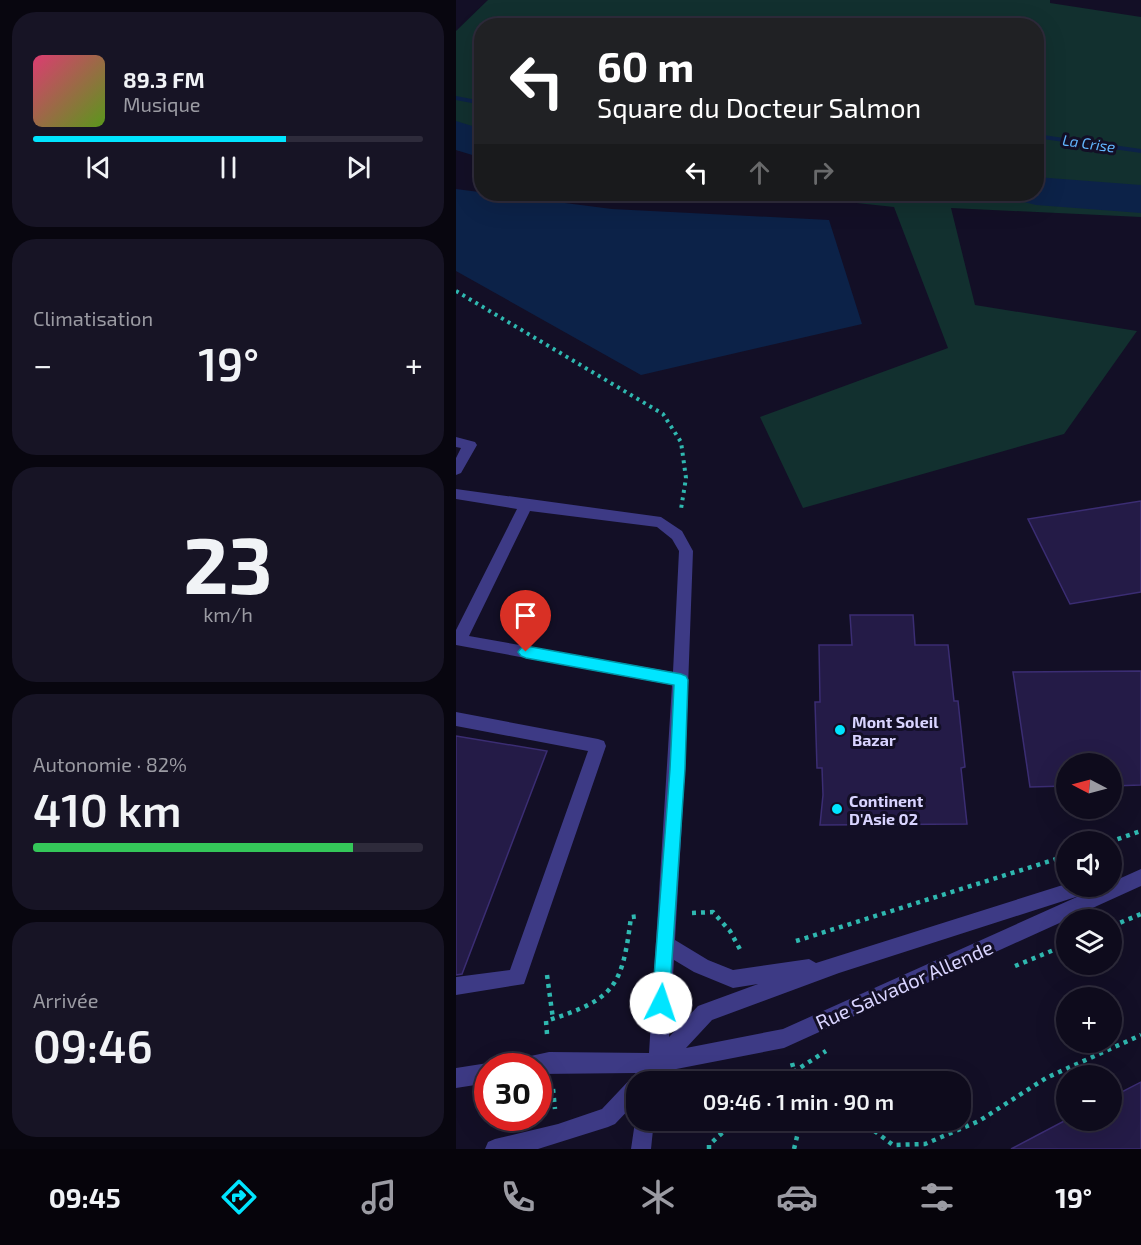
<!DOCTYPE html>
<html lang="fr">
<head>
<meta charset="utf-8">
<style>
	body { margin:0; font-family:"Exo 2",sans-serif; background:#171425; color:#f1f3f6; height:100vh; display:flex; flex-direction:column; font-size:22px; white-space:nowrap }
	* { box-sizing:border-box; margin:0 }
	p { font-size:20px; color:#9b9ba3 }
	.icon { flex:none; width:33px; height:33px; fill:none; stroke:currentColor; stroke-width:2; stroke-linecap:round; stroke-linejoin:round }
	.map { position:relative; flex:1; overflow:hidden }
	.sheet { display:flex; flex-direction:column; gap:12px; padding:12px; background:#08060f; width:456px }
	.sheet>* { flex:none }
	.banner { position:absolute; left:18px; top:18px; width:570px; height:183px; border-radius:24px; box-shadow:0 6px 24px #0002,0 0 0 2px #2e2b3b; background:#202124; color:#fff; overflow:hidden }
	.needle { width:39px; rotate:276deg }
	.tools { position:absolute; left:600px; top:753px; display:grid; gap:12px }
	.tools a { display:grid; place-items:center; width:66px; height:66px; border-radius:50%; background:#0e0b1c; box-shadow:0 6px 24px #0002,0 0 0 2px #2e2b3b; font-size:30px }
	.speed { position:absolute; left:18px; top:1053px; display:flex; gap:12px; font-size:30px; font-weight:700; text-align:center }
	.speed>* { display:grid; place-content:center; width:78px; height:78px; border-radius:50%; background:#0e0b1c; box-shadow:0 6px 24px #0002,0 0 0 2px #2e2b3b; line-height:1 }
	.speed .limit { border:9px solid #d22; background:#fff; color:#111 }
	.pin { position:absolute; display:grid; place-items:center; width:51px; height:51px; color:#fff; margin:-62px -26px; border-radius:50% 50% 50% 0; rotate:-45deg; box-shadow:0 0 6px #0007 }
	.pin .icon { rotate:45deg }
	.me { position:absolute; width:66px; margin:-33px; rotate:4deg; stroke-linejoin:round; filter:drop-shadow(0 0 4px #0008) }
	.turn { display:flex; align-items:center; gap:21px; height:126px; padding:0 24px; font-size:27px }
	.turn .icon { width:78px; height:78px; stroke-width:2.5 }
	.turn b { display:block; font-size:42px; line-height:51px }
	.lanes { display:flex; align-items:center; height:57px; padding:0 24px; background:#0003; justify-content:center; gap:30px; direction:ltr }
	.lanes .off { opacity:.35 }
	.big { font-size:45px; font-weight:600; line-height:1.1 }
	.sheet .widget { flex:1; display:flex; flex-direction:column; justify-content:center; gap:9px; min-width:0; padding:0 21px; border-radius:24px; background:#171425 }
	.sheet .dial { align-items:center; gap:0 }
	.dial b { font-size:78px; line-height:1 }
	.song { display:flex; align-items:center; gap:18px }
	.cover { width:72px; height:72px; border-radius:9px; background:linear-gradient(135deg,hsl(340 70% 55%),hsl(90 70% 35%)) }
	.played { height:6px; border-radius:3px; background:linear-gradient(90deg,#00e5ff 65%,#2e2b3b 65%) }
	.keys { display:flex; justify-content:space-around; direction:ltr }
	.heat { display:flex; justify-content:space-between; align-items:center; font-size:33px; direction:ltr }
	.charge { height:9px; border-radius:4px; background:linear-gradient(90deg,#34c759 82%,#2e2b3b 0) }
	.trip { position:absolute; left:170px; top:1071px; width:345px; height:60px; border-radius:24px; background:#0e0b1c; box-shadow:0 6px 24px #0002,0 0 0 2px #2e2b3b; font-weight:600; line-height:60px; text-align:center }
	.dock { display:flex; height:96px; justify-content:space-around; align-items:center; background:#06040b; color:#9b9ba3 }
	.dock .icon { width:42px; height:42px }
	.dock .active { color:#00e5ff }
	.dock b { font-size:27px; color:#f1f3f6 }
	main { display:flex; flex:1; min-height:0 }
	.map>svg:first-child { display:block }
</style>
</head>
<body>
<main>
<section class="sheet">
<div class="widget">
<div class="song"><i class="cover"></i><div><b>89.3 FM</b><p>Musique</p></div></div>
<div class="played"></div>
<div class="keys"><svg class="icon" aria-label="previous" viewBox="0 0 24 24"><path d="M18 5L8 12l10 7zM5 5v14"/></svg><svg class="icon" aria-label="pause" viewBox="0 0 24 24"><path d="M8 5v14M16 5v14"/></svg><svg class="icon" aria-label="next" viewBox="0 0 24 24"><path d="M6 5l10 7-10 7zM19 5v14"/></svg></div>
</div>
<div class="widget"><p>Climatisation</p>
<div class="heat"><a>−</a><b class="big">19°</b><a>+</a></div>
</div>
<div class="widget dial"><b>23</b><p>km/h</p></div>
<div class="widget"><p>Autonomie · 82%</p><b class="big">410 km</b><div class="charge"></div></div>
<div class="widget"><p>Arrivée</p><b class="big">09:46</b></div>
</section>
<div class="map">
<svg width="685" height="1149" viewBox="0 0 685 1149">
	<rect width="100%" height="100%" fill="#130f26"/>
	<polygon fill="#12302f" points="32,0 594,0 594,3 685,17 685,217 495,208 519,305 681,331 608,434 347,508 304,417 492,348 438,207 316,194 580,194 580,26 26,26 25,155 0,150 0,31"/>
	<polygon fill="#0c2248" points="0,189 156,209 373,220 406,324 185,375 0,271"/>
	<g fill="none" stroke-linecap="round" stroke-linejoin="round">
		<g fill="#0c2248" fill-rule="evenodd">
			<polygon points="0,96 26,101 26,105 0,100"/>
			<polygon points="580,134 685,149 685,153 580,138"/>
		</g>
		<g fill="#0c2248" fill-rule="evenodd">
			<polygon points="0,121 26,129 26,158 0,150"/>
			<polygon points="580,177 685,185 685,213 580,205 564,201 559,194 580,194"/>
		</g>
	</g>
	<g fill="#241b47" stroke="#3b2d73" stroke-width="1.5">
		<polygon points="685,501 685,592 614,604 572,519"/>
		<polygon points="394,615 457,615 459,645 492,645 498,701 502,701 509,767 505,768 511,824 364,825 367,795 366,768 361,768 359,702 364,702 363,645 396,645"/>
		<polygon points="685,671 685,785 656,786 656,764 610,764 610,786 574,787 557,672"/>
		<polygon points="0,736 91,751 6,974 0,975"/>
		<polygon points="685,1082 685,1149 555,1149 610,1120 656,1120 656,1097"/>
	</g>
	<g fill="none" stroke-linecap="round" stroke-linejoin="round">
		<polyline stroke="#2fb8b0" stroke-width="4" stroke-dasharray="3 4.5" stroke-linecap="butt" points="0,291 207,414 225,442 230,478 225,509"/>
		<g stroke="#2fb8b0" stroke-width="4.5" stroke-dasharray="4 5" stroke-linecap="butt">
			<polyline points="653,842 685,831"/>
			<polyline points="236,913 257,912 274,931 286,953"/>
			<polyline points="656,926 685,914"/>
			<polyline points="340,941 610,856"/>
			<polyline points="559,966 610,945"/>
			<polyline points="91,975 97,1019"/>
			<path d="M91 1034 90 1021C159 999 166 988 175 917L184 916"/>
			<polyline points="336,1063 338,1070 353,1082"/>
			<polyline points="322,1082 370,1051"/>
			<polyline points="97,1089 99,1109"/>
			<polyline points="404,1120 437,1145 469,1144 523,1121 590,1078 685,1035"/>
			<polyline points="253,1149 253,1145 280,1120"/>
			<polyline points="338,1149 345,1120"/>
		</g>
		<g fill="#3d3a85" fill-rule="evenodd">
			<polygon points="0,437 19,442 21,445 5,473 0,475 0,458 5,448 0,447"/>
			<path d="M0 489 205 517 226 531 237 551 229 769 219 940 252 960 277 970 353 959 360 963 610 884V886H638L636 890 645 886H656V882L685 869V886L328 1048 210 1071 208 1082H180V1102L159 1124 152 1127 82 1149H29L32 1142 39 1139 102 1124 146 1109 180 1073 82 1074V1066H58L61 1059 93 1052 193 1053 216 685 0 645V630L61 509 0 499ZM74 511 201 527 216 539 223 551 217 672 13 636ZM623 896 327 1029 230 1048 256 1020 383 973ZM218 960 238 972 277 988 302 984 242 1006 213 1037Z"/>
			<polygon points="0,712 142,739 148,741 150,746 68,984 0,995 0,977 54,970 132,751 0,726"/>
			<polygon points="32,1063 39,1066 32,1066 32,1083 0,1088 0,1068"/>
			<polygon points="180,1115 180,1120 198,1120 195,1149 175,1149"/>
		</g>
	</g>
	<polygon fill="#00e5ff" stroke="#0095a6" stroke-width="1.5" points="70,646 225,674 230,676 232,680 229,769 213,1003 211,1009 205,1011 199,1009 196,1003 214,769 218,685 70,658 65,656 62,652 65,648"/>
	<g fill="#00e5ff" stroke="#130f26" stroke-width="2">
		<circle cx="384" cy="730" r="6"/>
		<circle cx="381" cy="809" r="6"/>
	</g>
	<g text-anchor="middle" dominant-baseline="central" stroke-width="6" stroke-linejoin="round" paint-order="stroke">
		<g font-size="15" font-style="italic" fill="#62b6ff" stroke="#130f26">
			<text transform="translate(633 143) rotate(8)">La Crise</text>
		</g>
		<g font-size="16" font-weight="bold" fill="#d9d4ff" stroke="#130f26" text-anchor="start">
			<text x="396" y="721">Mont Soleil<tspan x="396" dy="18">Bazar</tspan></text>
			<text x="393" y="800">Continent<tspan x="393" dy="18">D'Asie 02</tspan></text>
		</g>
		<g font-size="20" fill="#d9d4ff" stroke="#130f26">
			<text transform="translate(448 984) rotate(-24)">Rue Salvador Allende</text>
		</g>
	</g>
</svg>
<div class="tools">
<a><svg class="needle" viewBox="-14 -14 28 28"><path d="M0-13l5 13h-10z" fill="#e53935"/><path d="M0 13l5-13h-10z" fill="#9b9ba3"/></svg></a>
<a><svg class="icon" aria-label="sound" viewBox="0 0 24 24"><path d="M4 9h4l5-4v14l-5-4H4zM17 9q2 3 0 6"/></svg></a>
<a><svg class="icon" aria-label="layers" viewBox="0 0 24 24"><path d="M12 4l9 5-9 5-9-5zM3 14l9 5 9-5"/></svg></a>
<a>+</a>
<a>−</a>
</div>
<div class="speed"><div class="limit">30</div></div>
<div class="pin" style="left:70px;top:652px;background:#d93025"><svg class="icon" aria-label="arrive" viewBox="0 0 24 24"><path d="M6 21V4h12l-3 4 3 4H6"/></svg></div>
<svg class="me" style="left:205px;top:1003px" viewBox="-20 -20 40 40"><circle r="19" fill="#fff"/><path d="M0-13L10 11 0 6-10 11z" fill="#00e5ff"/></svg>
<div class="trip">09:46 · 1 min · 90 m</div>
<div class="banner">
<div class="turn"><svg class="icon" aria-label="left" viewBox="0 0 24 24"><path d="M17 20v-9H6M10 6l-5 5 5 5"/></svg><div><b>60 m</b>Square du Docteur Salmon</div></div>
<div class="lanes"><svg class="icon" aria-label="left" viewBox="0 0 24 24"><path d="M17 20v-9H6M10 6l-5 5 5 5"/></svg><svg class="icon off" aria-label="ahead" viewBox="0 0 24 24"><path d="M12 20V5M6 11l6-6 6 6"/></svg><svg class="icon off" aria-label="right" viewBox="0 0 24 24"><path d="M7 20v-9h11M14 6l5 5-5 5"/></svg></div>
</div>
</div>
</main>
<nav class="dock">
<b>09:45</b>
<svg class="icon active" aria-label="directions" viewBox="0 0 24 24"><path d="M12 3l9 9-9 9-9-9zM9 14v-3h6M13 9l2 2-2 2"/></svg>
<svg class="icon" aria-label="music" viewBox="0 0 24 24"><path d="M9 18V5l10-2v13"/><circle cx="6" cy="18" r="3"/><circle cx="16" cy="16" r="3"/></svg>
<svg class="icon" aria-label="phone" viewBox="0 0 24 24"><path d="M5 4h4l2 5-3 2q2 4 5 5l2-3 5 2v4C11 20 4 13 5 4z"/></svg>
<svg class="icon" aria-label="climate" viewBox="0 0 24 24"><path d="M12 3v18M4 7l16 10M4 17L20 7"/></svg>
<svg class="icon" aria-label="car" viewBox="0 0 24 24"><path d="M5 17H2v-5l4-1 3-4h7l3 4 3 1v5h-3M9 17h6M6 11h13"/><circle cx="7" cy="17" r="2"/><circle cx="17" cy="17" r="2"/></svg>
<svg class="icon" aria-label="filters" viewBox="0 0 24 24"><path d="M4 7h16M4 17h16"/><circle cx="9" cy="7" r="2"/><circle cx="15" cy="17" r="2"/></svg>
<b>19°</b>
</nav>
</body>
</html>
